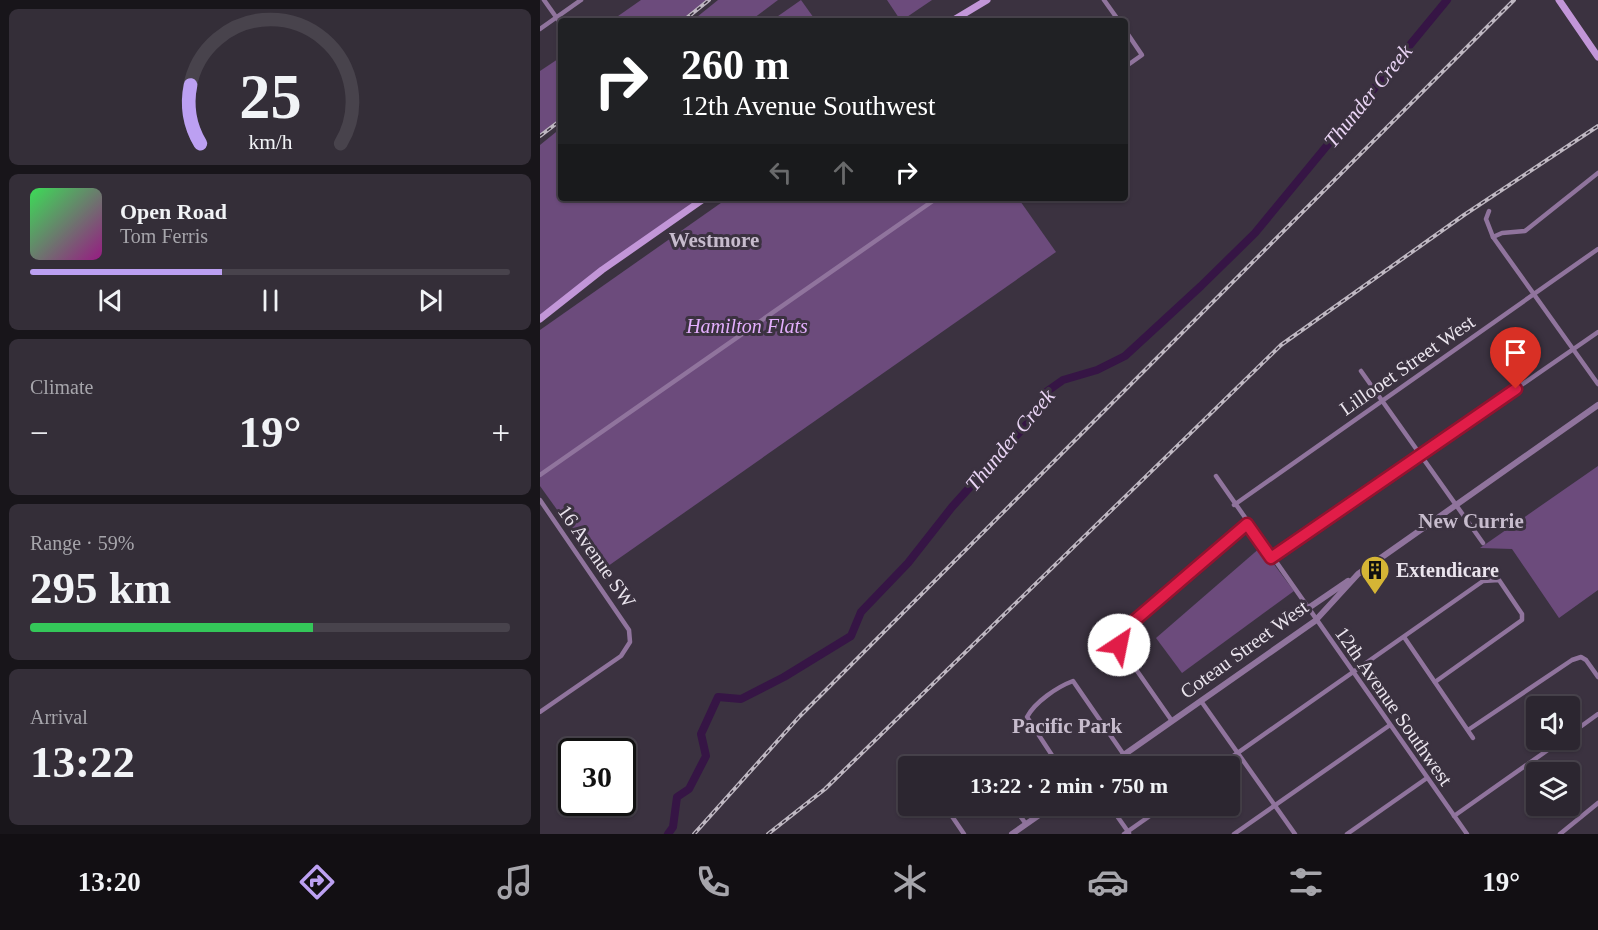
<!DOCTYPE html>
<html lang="en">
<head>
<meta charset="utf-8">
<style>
	body { margin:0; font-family:Georgia,serif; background:#342e38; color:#f1f3f6; height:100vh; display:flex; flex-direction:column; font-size:22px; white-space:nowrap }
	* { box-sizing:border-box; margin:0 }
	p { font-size:20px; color:#a6a5ab }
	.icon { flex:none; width:33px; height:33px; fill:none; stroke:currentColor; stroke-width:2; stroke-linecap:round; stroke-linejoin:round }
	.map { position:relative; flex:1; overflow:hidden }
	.side { display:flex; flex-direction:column; gap:9px; padding:9px; background:#18151a; width:540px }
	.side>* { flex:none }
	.top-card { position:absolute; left:18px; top:18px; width:570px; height:183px; border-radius:6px; box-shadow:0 2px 4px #0004,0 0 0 2px #48434c; background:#202124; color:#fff; overflow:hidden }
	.tools { position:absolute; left:986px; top:696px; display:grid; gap:12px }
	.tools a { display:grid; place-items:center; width:54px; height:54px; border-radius:6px; background:#2c2630; box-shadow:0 2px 4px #0004,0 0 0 2px #48434c; font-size:30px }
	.speed { position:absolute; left:18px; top:738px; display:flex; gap:12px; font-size:30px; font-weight:700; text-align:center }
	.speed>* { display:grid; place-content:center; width:78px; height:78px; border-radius:50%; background:#2c2630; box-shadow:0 2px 4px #0004,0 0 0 2px #48434c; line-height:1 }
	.speed .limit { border:3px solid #111; border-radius:9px; background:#fff; color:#111 }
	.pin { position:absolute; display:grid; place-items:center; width:51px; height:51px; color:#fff; margin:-62px -26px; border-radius:50% 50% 50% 0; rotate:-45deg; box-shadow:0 0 6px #0007 }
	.pin .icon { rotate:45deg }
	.me { position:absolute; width:66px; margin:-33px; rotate:34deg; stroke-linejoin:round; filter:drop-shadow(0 0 4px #0008) }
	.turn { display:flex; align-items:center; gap:21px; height:126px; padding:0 24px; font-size:27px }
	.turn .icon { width:78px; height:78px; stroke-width:2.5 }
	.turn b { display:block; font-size:42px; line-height:51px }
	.lanes { display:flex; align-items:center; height:57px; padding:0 24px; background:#0003; justify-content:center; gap:30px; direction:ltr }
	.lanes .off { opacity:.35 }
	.big { font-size:45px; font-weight:600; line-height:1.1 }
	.side .card { flex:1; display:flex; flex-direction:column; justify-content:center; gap:9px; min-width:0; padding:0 21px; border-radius:9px; background:#342e38 }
	.side .dial { align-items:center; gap:0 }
	.dial svg { height:156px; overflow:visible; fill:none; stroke:#48434c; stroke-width:7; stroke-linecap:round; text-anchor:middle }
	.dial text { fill:#f1f3f6; stroke:none }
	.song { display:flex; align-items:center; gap:18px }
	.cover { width:72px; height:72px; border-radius:9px; background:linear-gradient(135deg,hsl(130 70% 55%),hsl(310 70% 35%)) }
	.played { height:6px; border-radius:3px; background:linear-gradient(90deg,#bca0f2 40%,#48434c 40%) }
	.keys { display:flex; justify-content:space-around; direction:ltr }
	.heat { display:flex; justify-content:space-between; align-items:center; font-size:33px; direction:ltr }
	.charge { height:9px; border-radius:4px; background:linear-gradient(90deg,#34c759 59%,#48434c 0) }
	.trip { position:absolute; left:358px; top:756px; width:342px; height:60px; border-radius:6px; background:#2c2630; box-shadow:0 2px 4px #0004,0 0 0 2px #48434c; font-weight:600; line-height:60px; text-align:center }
	.tab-bar { display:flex; height:96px; justify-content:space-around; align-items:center; background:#120f13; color:#a6a5ab }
	.tab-bar .icon { width:42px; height:42px }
	.tab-bar .current { color:#bca0f2 }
	.tab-bar b { font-size:27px; color:#f1f3f6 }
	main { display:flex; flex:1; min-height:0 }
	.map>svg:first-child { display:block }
</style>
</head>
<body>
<main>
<section class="side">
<div class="card dial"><svg viewBox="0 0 100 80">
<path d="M14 69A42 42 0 1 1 86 69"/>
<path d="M14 69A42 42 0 0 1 9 39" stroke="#bca0f2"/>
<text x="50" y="56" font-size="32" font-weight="700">25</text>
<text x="50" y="72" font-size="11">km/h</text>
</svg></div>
<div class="card">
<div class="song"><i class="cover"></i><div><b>Open Road</b><p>Tom Ferris</p></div></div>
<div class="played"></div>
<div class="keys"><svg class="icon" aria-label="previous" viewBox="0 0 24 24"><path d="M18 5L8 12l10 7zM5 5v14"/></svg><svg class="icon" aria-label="pause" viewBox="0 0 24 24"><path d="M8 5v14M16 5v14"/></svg><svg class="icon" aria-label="next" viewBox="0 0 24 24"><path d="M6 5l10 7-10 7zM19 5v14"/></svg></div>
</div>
<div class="card"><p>Climate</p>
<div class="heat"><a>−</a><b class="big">19°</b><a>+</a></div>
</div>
<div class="card"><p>Range · 59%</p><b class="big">295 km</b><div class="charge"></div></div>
<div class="card"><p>Arrival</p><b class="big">13:22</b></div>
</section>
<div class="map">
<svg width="1058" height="834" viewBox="0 0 1058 834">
	<rect width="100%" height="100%" fill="#3b3240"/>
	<g fill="#6c4b7c">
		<polygon points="101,0 168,0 142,21 71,21"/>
		<polygon points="178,0 238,0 210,21 152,21"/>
		<polygon points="261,0 276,21 231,21"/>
		<polygon points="347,0 392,0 361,21"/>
		<polygon points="21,57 21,119 0,136 0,71"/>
		<polygon points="21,128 21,198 164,198 0,318 0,145"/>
		<polygon points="188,198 478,198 516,252 61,571 0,486 0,330"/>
		<polygon points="1058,466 1058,590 1019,618 972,549 940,548"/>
		<polygon points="721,547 754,591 642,673 616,638"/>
	</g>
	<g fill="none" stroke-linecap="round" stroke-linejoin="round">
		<polyline stroke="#361545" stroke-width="8" points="128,834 133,827 137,797 149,789 166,756 161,734 178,697 201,699 244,677 311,636 321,612 368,563 412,507 495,415 506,392 523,380 557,370 585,356 661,286 715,233 907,0"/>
		<g stroke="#90749d" stroke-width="4.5">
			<polyline points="4,0 21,24"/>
			<polyline points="564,0 579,21"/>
			<polyline points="0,29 41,0"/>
			<polyline points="585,30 602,55 585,67"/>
			<polyline points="949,211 946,219 953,237 1058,384"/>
			<polyline points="953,237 962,233 985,231 1058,173"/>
			<polyline points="821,371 943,543"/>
			<polyline points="0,475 397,198"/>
			<polyline points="676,476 927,834"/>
			<polyline points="0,500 89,630 90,642 81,656 0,712"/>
			<polyline points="694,505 1058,249"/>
			<polyline points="731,558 1058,332"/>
			<polyline points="864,637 933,738"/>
			<polyline points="661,701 755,834"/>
			<polyline points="632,721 579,645 580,633 707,524"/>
			<polyline points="928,730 1032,660 1041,657 1046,660 1058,677"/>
			<polyline points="1029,735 1058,714"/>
			<polyline points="425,766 439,759 444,766"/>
			<path d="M519 766 487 717C495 702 517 687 533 681L584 755"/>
			<polyline points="679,766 943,581 959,580 982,614 982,620 895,682"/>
			<polyline points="405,806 424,834"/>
			<polyline points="473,806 486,824"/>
			<polyline points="570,806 589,833"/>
			<polyline points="914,816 1022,740"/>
			<polyline points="584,834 624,806"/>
			<polyline points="694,834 850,725"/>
			<polyline points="807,834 887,778"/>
			<polyline points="1020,834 1058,803"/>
		</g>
		<g stroke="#90749d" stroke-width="6">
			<polyline points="767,609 808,581"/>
			<polyline points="568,766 775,621 818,574 1058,405"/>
			<polyline points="472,834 512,806"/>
		</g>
		<g stroke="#c296d8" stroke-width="7">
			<polyline points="1019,0 1058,57"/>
			<polyline points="412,21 447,0"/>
			<polyline points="0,319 62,270 165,198"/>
		</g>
		<g stroke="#bfb8c2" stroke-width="4">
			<g id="rail">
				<polyline points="143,21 169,0"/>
				<polyline points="0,136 21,120"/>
				<polyline points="154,834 260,716 974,0"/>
				<polyline points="228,834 285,789 741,345 924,215 1058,126"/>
			</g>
		</g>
		<use href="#rail" stroke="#3b3240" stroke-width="1.5" stroke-dasharray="4.5" stroke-linecap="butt"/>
	</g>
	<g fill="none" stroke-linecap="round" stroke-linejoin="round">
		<g stroke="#92132f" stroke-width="15">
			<polyline id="route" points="579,645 580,633 707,524 731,558 976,389"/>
		</g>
		<use href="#route" stroke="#e11d48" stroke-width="10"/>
	</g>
	<defs>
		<g id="building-pin" transform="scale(1.5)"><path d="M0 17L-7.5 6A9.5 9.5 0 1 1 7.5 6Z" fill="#d5b535" stroke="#3b3240"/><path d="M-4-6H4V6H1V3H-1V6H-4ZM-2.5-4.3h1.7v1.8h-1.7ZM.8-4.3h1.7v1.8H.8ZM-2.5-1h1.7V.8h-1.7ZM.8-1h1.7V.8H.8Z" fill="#111"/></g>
	</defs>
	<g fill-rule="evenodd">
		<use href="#building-pin" x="835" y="570"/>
	</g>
	<g text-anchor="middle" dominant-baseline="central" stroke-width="6" stroke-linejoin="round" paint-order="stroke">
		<g font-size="20" font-style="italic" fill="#e4affe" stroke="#3b3240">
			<text x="207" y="326">Hamilton Flats</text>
		</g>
		<g font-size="20" fill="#eae4ed" stroke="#3b3240">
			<text transform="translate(867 365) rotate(-35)">Lillooet Street West</text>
			<text transform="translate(57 556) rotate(55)">16 Avenue SW</text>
			<text transform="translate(704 649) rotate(-36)">Coteau Street West</text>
			<text transform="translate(854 706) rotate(55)">12th Avenue Southwest</text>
		</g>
		<g font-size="20" font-weight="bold" fill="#eae4ed" stroke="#3b3240" text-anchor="start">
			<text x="856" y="570">Extendicare</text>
		</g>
		<g font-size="21" font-style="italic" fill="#ead5f5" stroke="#3b3240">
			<text transform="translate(828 96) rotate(-51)">Thunder Creek</text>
			<text transform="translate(470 440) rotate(-50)">Thunder Creek</text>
		</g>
		<g font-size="21" font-weight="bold" fill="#c7bccd" stroke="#3b3240">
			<text x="174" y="240">Westmore</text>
			<text x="931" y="521">New Currie</text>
			<text x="527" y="726">Pacific Park</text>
		</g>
	</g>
</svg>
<div class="tools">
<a><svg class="icon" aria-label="sound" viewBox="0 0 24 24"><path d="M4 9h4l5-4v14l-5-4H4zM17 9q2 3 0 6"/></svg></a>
<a><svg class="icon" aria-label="layers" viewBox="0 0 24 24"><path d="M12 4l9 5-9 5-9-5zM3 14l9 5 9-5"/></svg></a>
</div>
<div class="speed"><div class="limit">30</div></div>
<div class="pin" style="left:976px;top:389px;background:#d93025"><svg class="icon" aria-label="arrive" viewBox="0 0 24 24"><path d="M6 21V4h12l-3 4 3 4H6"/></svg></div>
<svg class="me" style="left:579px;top:645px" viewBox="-20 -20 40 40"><circle r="19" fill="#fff"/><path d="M0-13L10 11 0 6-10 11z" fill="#e11d48"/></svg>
<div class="trip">13:22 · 2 min · 750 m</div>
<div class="top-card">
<div class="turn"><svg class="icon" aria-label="right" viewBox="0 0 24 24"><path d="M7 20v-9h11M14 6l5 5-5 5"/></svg><div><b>260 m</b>12th Avenue Southwest</div></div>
<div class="lanes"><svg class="icon off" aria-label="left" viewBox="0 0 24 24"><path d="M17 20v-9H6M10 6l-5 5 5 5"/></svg><svg class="icon off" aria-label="ahead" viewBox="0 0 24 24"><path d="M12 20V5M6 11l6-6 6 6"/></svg><svg class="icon" aria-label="right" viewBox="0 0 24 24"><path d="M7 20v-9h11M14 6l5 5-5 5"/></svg></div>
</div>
</div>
</main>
<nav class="tab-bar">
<b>13:20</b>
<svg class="icon current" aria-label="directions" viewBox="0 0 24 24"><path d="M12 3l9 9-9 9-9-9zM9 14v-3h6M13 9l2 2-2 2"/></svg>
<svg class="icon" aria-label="music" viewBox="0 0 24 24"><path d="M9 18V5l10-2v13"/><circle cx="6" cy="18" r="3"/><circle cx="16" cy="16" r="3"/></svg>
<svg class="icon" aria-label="phone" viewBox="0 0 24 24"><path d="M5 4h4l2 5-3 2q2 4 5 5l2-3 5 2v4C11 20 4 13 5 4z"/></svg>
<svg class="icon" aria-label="climate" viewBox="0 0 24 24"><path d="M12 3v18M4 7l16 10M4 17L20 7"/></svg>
<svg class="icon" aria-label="car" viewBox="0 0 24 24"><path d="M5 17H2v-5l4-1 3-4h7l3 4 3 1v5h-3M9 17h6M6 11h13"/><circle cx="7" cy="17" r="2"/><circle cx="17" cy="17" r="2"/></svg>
<svg class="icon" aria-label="filters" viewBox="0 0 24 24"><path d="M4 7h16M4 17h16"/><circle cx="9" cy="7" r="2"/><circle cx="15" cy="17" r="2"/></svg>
<b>19°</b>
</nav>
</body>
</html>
